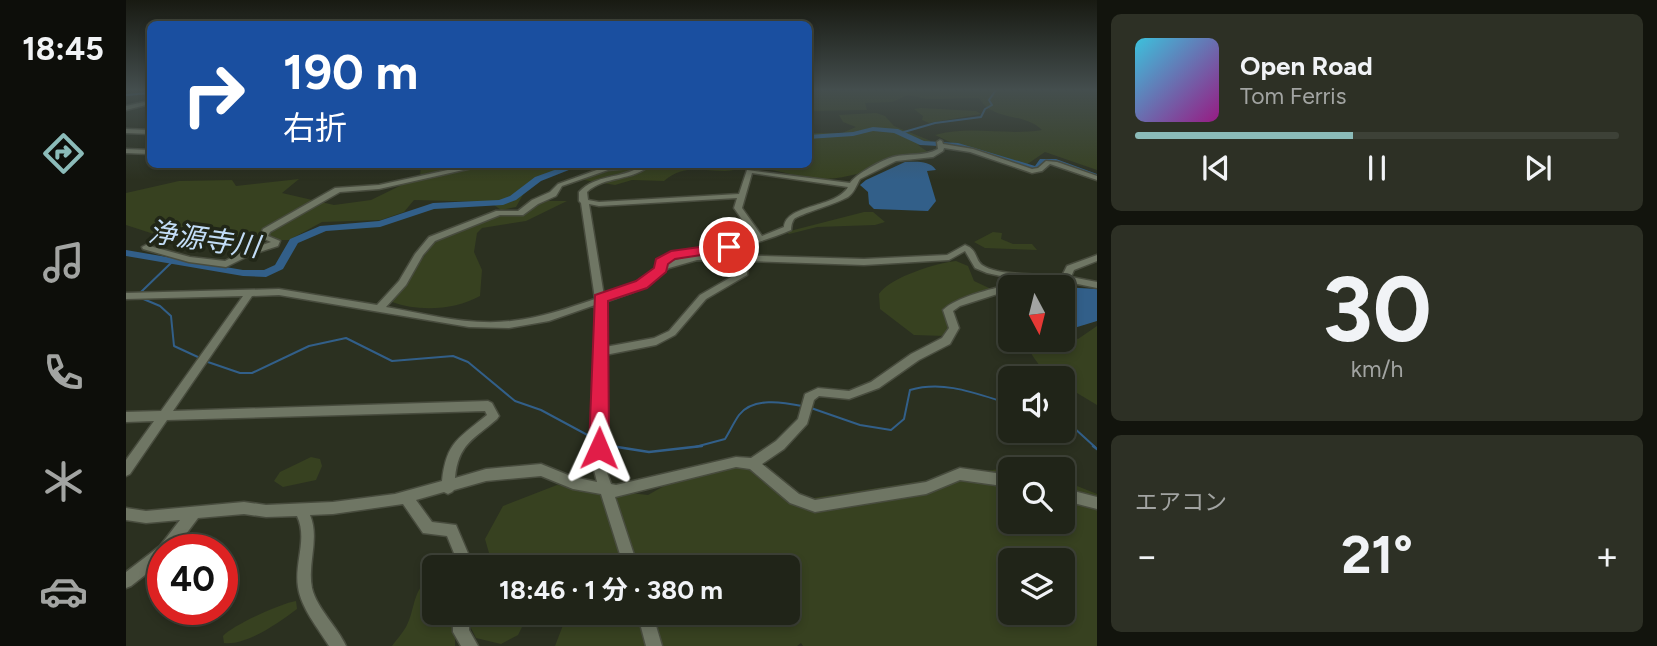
<!DOCTYPE html>
<html lang="ja">
<head>
<meta charset="utf-8">
<style>
	body { margin:0; font-family:Figtree,"Noto Sans JP",sans-serif; background:#2d3025; color:#f1f3f6; height:100vh; display:flex; flex-direction:column; font-size:26px; white-space:nowrap }
	* { box-sizing:border-box; margin:0 }
	p { font-size:23px; color:#a2a4a2 }
	.icon { flex:none; width:38px; height:38px; fill:none; stroke:currentColor; stroke-width:2; stroke-linecap:round; stroke-linejoin:round }
	.map { position:relative; flex:1; overflow:hidden }
	.sheet { display:flex; flex-direction:column; gap:14px; padding:14px; background:#12140d; width:560px }
	.sheet>* { flex:none }
	.banner { position:absolute; left:21px; top:21px; width:665px; height:147px; border-radius:10px; box-shadow:0 4px 10px #0003,0 0 0 2px #3d4137; background:#1a4fa0; color:#fff; overflow:hidden }
	.needle { width:46px; rotate:173deg }
	.buttons { position:absolute; left:872px; top:275px; display:grid; gap:14px }
	.buttons a { display:grid; place-items:center; width:77px; height:77px; border-radius:10px; background:#202418; box-shadow:0 4px 10px #0003,0 0 0 2px #3d4137; font-size:35px }
	.speed { position:absolute; left:21px; top:534px; display:flex; gap:14px; font-size:35px; font-weight:700; text-align:center }
	.speed>* { display:grid; place-content:center; width:91px; height:91px; border-radius:50%; background:#202418; box-shadow:0 4px 10px #0003,0 0 0 2px #3d4137; line-height:1 }
	.speed .limit { border:10px solid #d22; background:#fff; color:#111 }
	.pin { position:absolute; display:grid; place-items:center; width:60px; height:60px; color:#fff; margin:-30px; border:4px solid #fff; border-radius:50%; box-shadow:0 2px 7px #0007 }
	.me { position:absolute; width:77px; margin:-38px; rotate:1deg; stroke-linejoin:round; filter:drop-shadow(0 0 5px #0008) }
	.turn { display:flex; align-items:center; gap:24px; height:147px; padding:0 21px; font-size:32px }
	.turn .icon { width:91px; height:91px; stroke-width:2.5 }
	.turn b { display:block; font-size:49px; line-height:60px }
	.big { font-size:52px; font-weight:700; line-height:1.1 }
	.sheet .tile { flex:1; display:flex; flex-direction:column; justify-content:center; gap:10px; min-width:0; padding:0 24px; border-radius:10px; background:#2d3025 }
	.sheet .dial { align-items:center; gap:0 }
	.dial b { font-size:91px; line-height:1 }
	.song { display:flex; align-items:center; gap:21px }
	.cover { width:84px; height:84px; border-radius:10px; background:linear-gradient(135deg,hsl(190 70% 55%),hsl(310 70% 35%)) }
	.played { height:7px; border-radius:4px; background:linear-gradient(90deg,#8bbbb9 45%,#3d4137 45%) }
	.keys { display:flex; justify-content:space-around; direction:ltr }
	.heat { display:flex; justify-content:space-between; align-items:center; font-size:38px; direction:ltr }
	.trip { position:absolute; left:296px; top:555px; width:378px; height:70px; border-radius:10px; background:#202418; box-shadow:0 4px 10px #0003,0 0 0 2px #3d4137; font-weight:700; line-height:70px; text-align:center }
	main { display:flex; flex:1; min-height:0 }
	.tab-bar { display:flex; flex-direction:column; width:126px; justify-content:space-around; align-items:center; background:#0d0e0a; color:#a2a4a2 }
	.tab-bar .icon { width:49px; height:49px }
	.tab-bar .on { color:#8bbbb9 }
	.tab-bar b { font-size:32px; color:#f1f3f6 }
	.map>svg:first-child { display:block }
</style>
</head>
<body>
<main>
<nav class="tab-bar">
<b>18:45</b>
<svg class="icon on" aria-label="directions" viewBox="0 0 24 24"><path d="M12 3l9 9-9 9-9-9zM9 14v-3h6M13 9l2 2-2 2"/></svg>
<svg class="icon" aria-label="music" viewBox="0 0 24 24"><path d="M9 18V5l10-2v13"/><circle cx="6" cy="18" r="3"/><circle cx="16" cy="16" r="3"/></svg>
<svg class="icon" aria-label="phone" viewBox="0 0 24 24"><path d="M5 4h4l2 5-3 2q2 4 5 5l2-3 5 2v4C11 20 4 13 5 4z"/></svg>
<svg class="icon" aria-label="climate" viewBox="0 0 24 24"><path d="M12 3v18M4 7l16 10M4 17L20 7"/></svg>
<svg class="icon" aria-label="car" viewBox="0 0 24 24"><path d="M5 17H2v-5l4-1 3-4h7l3 4 3 1v5h-3M9 17h6M6 11h13"/><circle cx="7" cy="17" r="2"/><circle cx="17" cy="17" r="2"/></svg>
</nav>
<div class="map">
<svg width="971" height="646" viewBox="0 0 971 646">
	<rect width="100%" height="100%" fill="#2b3020"/>
	<g fill="#374120" fill-rule="evenodd">
		<path d="M749 90H971V170L919 152 900 165 828 144 809 135C845 125 879 136 916 130 898 112 867 122 853 98L801 99 782 95 766 102 739 103 741 110 683 111V92Z"/>
		<polygon points="795,108 850,111 855,114 803,123 796,120 797,116 788,109"/>
		<path d="M750 113 759 116 768 126 805 141 792 145 806 155C768 159 733 179 695 179 671 178 649 168 626 168 617 167 608 171 599 171 574 171 558 164 538 181L506 180 489 185 458 180 456 176 480 165 682 164 683 133H716L730 127 717 122 713 115Z"/>
		<polygon points="295,165 466,165 425,172 403,184 390,207 375,210 364,202 288,200 278,212 255,220 196,222 163,240 153,240 142,235 105,245 37,237 0,225 0,193 53,181 106,180 110,186 173,179 156,193 208,205 245,200 294,176"/>
		<path d="M415 201H441L400 221 356 228 351 233 348 252 356 270 354 296C329 310 293 312 266 302L313 235 361 216 390 214Z"/>
		<polygon points="738,212 747,212 759,222 749,225 691,227 663,234 660,232"/>
		<polygon points="867,232 876,233 875,239 887,244 906,244 911,250 859,248 848,242"/>
		<path d="M830 261 842 266 848 281 863 288 864 298 838 303 828 310 829 319 819 336 788 335 754 309 753 294C764 277 811 263 830 261Z"/>
		<path d="M971 326V405L936 384V378C917 378 906 354 897 340H936V330L952 339Z"/>
		<polygon points="185,457 194,459 196,466 190,480 157,487 148,481 154,472"/>
		<path d="M635 465 681 499 898 465 909 469H884V522H936V480L971 494V646H677L675 643 671 646H429L439 620 436 613 662 612V567H367L359 539 377 506 431 485 522 495 552 478 580 468ZM884 560H936V612H884Z"/>
		<path d="M308 578V612L329 613V646H266C270 640 276 634 280 627 290 609 286 585 308 578Z"/>
		<path d="M170 601 171 609C154 622 120 646 98 643L97 636C107 625 156 603 170 601Z"/>
		<polygon points="347,613 347,612 403,613 392,635 375,644 350,638 344,626"/>
	</g>
	<g fill="#325f89">
		<path d="M779 162C790 162 803 160 810 170L801 171 810 201 802 211 748 209 743 204 742 192 734 185 740 180Z"/>
		<polygon points="936,287 971,289 971,321 948,328 936,317"/>
	</g>
	<g fill="none" stroke-linecap="round" stroke-linejoin="round">
		<g stroke="#325f89" stroke-width="2">
			<polyline points="0,95 24,93"/>
			<polyline points="778,132 809,123 855,117 859,109 866,105 863,100 870,90"/>
			<polyline points="15,292 46,262"/>
			<polyline points="15,298 34,306 45,316 48,346 74,358"/>
			<polyline points="79,361 114,373 126,373 183,346 220,338 266,361 327,356 342,362 389,401 415,410 467,438"/>
			<path d="M685 408 734 425 765 430 778 419 784 390C819 380 851 394 884 404"/>
			<polyline points="936,417 969,447"/>
			<polyline points="479,444 491,447"/>
			<path d="M569 447 599 439C604 431 608 422 613 415 627 397 657 402 676 406"/>
		</g>
		<g stroke="#325f89" stroke-width="2.5">
			<polyline points="485,446 523,452 576,446"/>
			<polyline points="967,446 971,449"/>
		</g>
		<g fill="#325f89" fill-rule="evenodd">
			<polygon points="747,127 772,129 798,141 832,143 909,166 914,159 930,159 971,174 971,180 926,164 919,164 914,171 911,172 831,147 794,145 768,133 747,131 727,136 682,139 682,135 727,132"/>
			<polygon points="445,164 458,164 415,181 390,200 377,205 308,209 254,227 200,231 172,243 157,269 140,277 117,276 0,256 0,250 117,270 138,270 149,265 164,239 194,226 253,221 307,203 373,200 384,196 409,177"/>
		</g>
		<g stroke="#484c3e" stroke-width="3">
			<g id="minor">
				<polygon points="18,102 20,103 20,105 0,110 0,106"/>
				<polygon points="0,129 24,130 24,134 0,133"/>
				<path d="M814 140 816 141 817 144 847 149 906 169 912 168 920 161 931 162 971 176V180L924 164 916 171 906 173 844 152 818 148 817 151 807 157 770 161 734 179C730 186 728 193 722 197 710 204 674 214 668 219 666 222 665 226 665 230 646 238 626 245 605 248 583 252 559 253 539 263L571 254 738 259 821 255 839 245C852 250 848 258 856 265 871 276 914 274 933 276L937 274 941 266 971 255V261L948 270 945 277 971 282V288L942 282 884 278 861 273 849 268 839 251 823 260 738 265 622 261 621 275 580 299 549 335 530 345 479 355 480 470 485 484 490 485 610 457 625 458 650 441 672 419 679 394 692 388 723 391 745 382 785 354 816 338 823 328 817 310C832 296 864 290 884 284L888 287H884V290L834 306 827 311 833 328 824 344 793 360 753 388 723 399 693 396 688 400 681 424 658 449 636 464 673 494 689 500 800 482 834 468 884 475V487L834 480 800 494 689 512 664 503 624 469 610 467 489 497 512 567H498L475 494 447 489 415 476 360 481 328 490 326 492 322 494 318 492 290 500 306 522 330 525 344 558V567H330V558L321 536 297 533 277 504 207 514 184 515C194 539 181 563 186 588 191 609 211 626 220 646H203C192 628 175 608 172 587 168 563 182 539 171 516L140 517 118 514 72 518 48 550H37V561L5 586 0 588V572L34 546 54 520 20 523 0 520V508L20 511 118 502 140 505 207 502 269 494 316 481C320 442 333 438 361 415L359 411 41 420 4 474 0 476V460L28 421 0 422V412L35 411 117 296 0 299V293L153 289 251 305 273 281 289 254 303 237 370 211H392L406 200 424 192 432 184 479 167 514 164 515 167 518 164H525C507 182 479 175 461 192L462 200 473 202 613 194 621 170 724 183C730 174 756 160 767 157 782 153 798 157 812 149L811 142ZM514 167C494 179 470 174 453 192V201L455 203 469 299C442 308 415 318 385 321 344 326 300 314 260 307L280 285 297 255 309 241 374 215H397L412 204 430 196 436 186 482 170ZM626 173 722 187C710 208 660 204 658 227L636 236 616 208ZM611 198 608 208 629 238C597 247 562 246 532 260L531 268 501 288 478 296 463 204 473 206ZM571 260 614 261V272L574 295 543 331 528 338 479 347V302L507 292 543 268ZM153 295 343 327 383 328 423 321 469 305 468 470 471 482 447 477 415 464 360 469 329 478C332 444 348 439 371 419L373 416 366 403 362 401 47 411 126 296Z"/>
				<polygon points="0,149 24,150 24,154 0,153"/>
				<polygon points="349,164 364,164 253,189 214,192 144,232 142,236 154,241 152,246 124,255 100,267 63,262 17,249 16,247 20,245 64,257 99,261 118,251 145,242 134,237 137,229 209,188 253,185"/>
				<polygon points="936,488 971,497 971,509 936,500"/>
				<polygon points="327,612 343,612 343,630 352,646 335,646 327,632"/>
				<polygon points="511,612 526,612 536,646 520,646"/>
			</g>
		</g>
		<use href="#minor" fill="#6f7664" fill-rule="evenodd"/>
	</g>
	<linearGradient id="sky" x2="0" y2="1"><stop stop-color="#181a12"/><stop offset="0.5" stop-color="#444e4e"/><stop offset="1" stop-color="#444e4e" stop-opacity="0"/></linearGradient>
	<rect width="971" height="180" fill="url(#sky)"/>
	<polygon fill="#e11d48" stroke="#92132f" stroke-width="2" points="603,243 610,247 608,250 549,259 542,264 540,272 521,288 482,301 483,448 480,454 473,457 466,454 463,448 469,295 510,281 528,268 530,259 545,251"/>
	<g text-anchor="middle" dominant-baseline="central" stroke-width="7" stroke-linejoin="round" paint-order="stroke">
		<g font-size="28" font-style="italic" fill="#c2dcf6" stroke="#212617">
			<text transform="translate(78 239) rotate(8)">浄源寺川</text>
		</g>
	</g>
</svg>
<div class="buttons">
<a><svg class="needle" viewBox="-14 -14 28 28"><path d="M0-13l5 13h-10z" fill="#e53935"/><path d="M0 13l5-13h-10z" fill="#a2a4a2"/></svg></a>
<a><svg class="icon" aria-label="sound" viewBox="0 0 24 24"><path d="M4 9h4l5-4v14l-5-4H4zM17 9q2 3 0 6"/></svg></a>
<a><svg class="icon" aria-label="search" viewBox="0 0 24 24"><circle cx="10" cy="10" r="6"/><path d="M15 15l6 6"/></svg></a>
<a><svg class="icon" aria-label="layers" viewBox="0 0 24 24"><path d="M12 4l9 5-9 5-9-5zM3 14l9 5 9-5"/></svg></a>
</div>
<div class="speed"><div class="limit">40</div></div>
<div class="pin" style="left:603px;top:247px;background:#d93025"><svg class="icon" aria-label="arrive" viewBox="0 0 24 24"><path d="M6 21V4h12l-3 4 3 4H6"/></svg></div>
<svg class="me" style="left:473px;top:448px" viewBox="-20 -20 40 40"><path d="M0-17L14 15 0 8-14 15z" fill="#e11d48" stroke="#fff" stroke-width="4"/></svg>
<div class="trip">18:46 · 1 分 · 380 m</div>
<div class="banner">
<div class="turn"><svg class="icon" aria-label="right" viewBox="0 0 24 24"><path d="M7 20v-9h11M14 6l5 5-5 5"/></svg><div><b>190 m</b>右折</div></div>
</div>
</div>
<section class="sheet">
<div class="tile">
<div class="song"><i class="cover"></i><div><b>Open Road</b><p>Tom Ferris</p></div></div>
<div class="played"></div>
<div class="keys"><svg class="icon" aria-label="previous" viewBox="0 0 24 24"><path d="M18 5L8 12l10 7zM5 5v14"/></svg><svg class="icon" aria-label="pause" viewBox="0 0 24 24"><path d="M8 5v14M16 5v14"/></svg><svg class="icon" aria-label="next" viewBox="0 0 24 24"><path d="M6 5l10 7-10 7zM19 5v14"/></svg></div>
</div>
<div class="tile dial"><b>30</b><p>km/h</p></div>
<div class="tile"><p>エアコン</p>
<div class="heat"><a>−</a><b class="big">21°</b><a>+</a></div>
</div>
</section>
</main>
</body>
</html>
